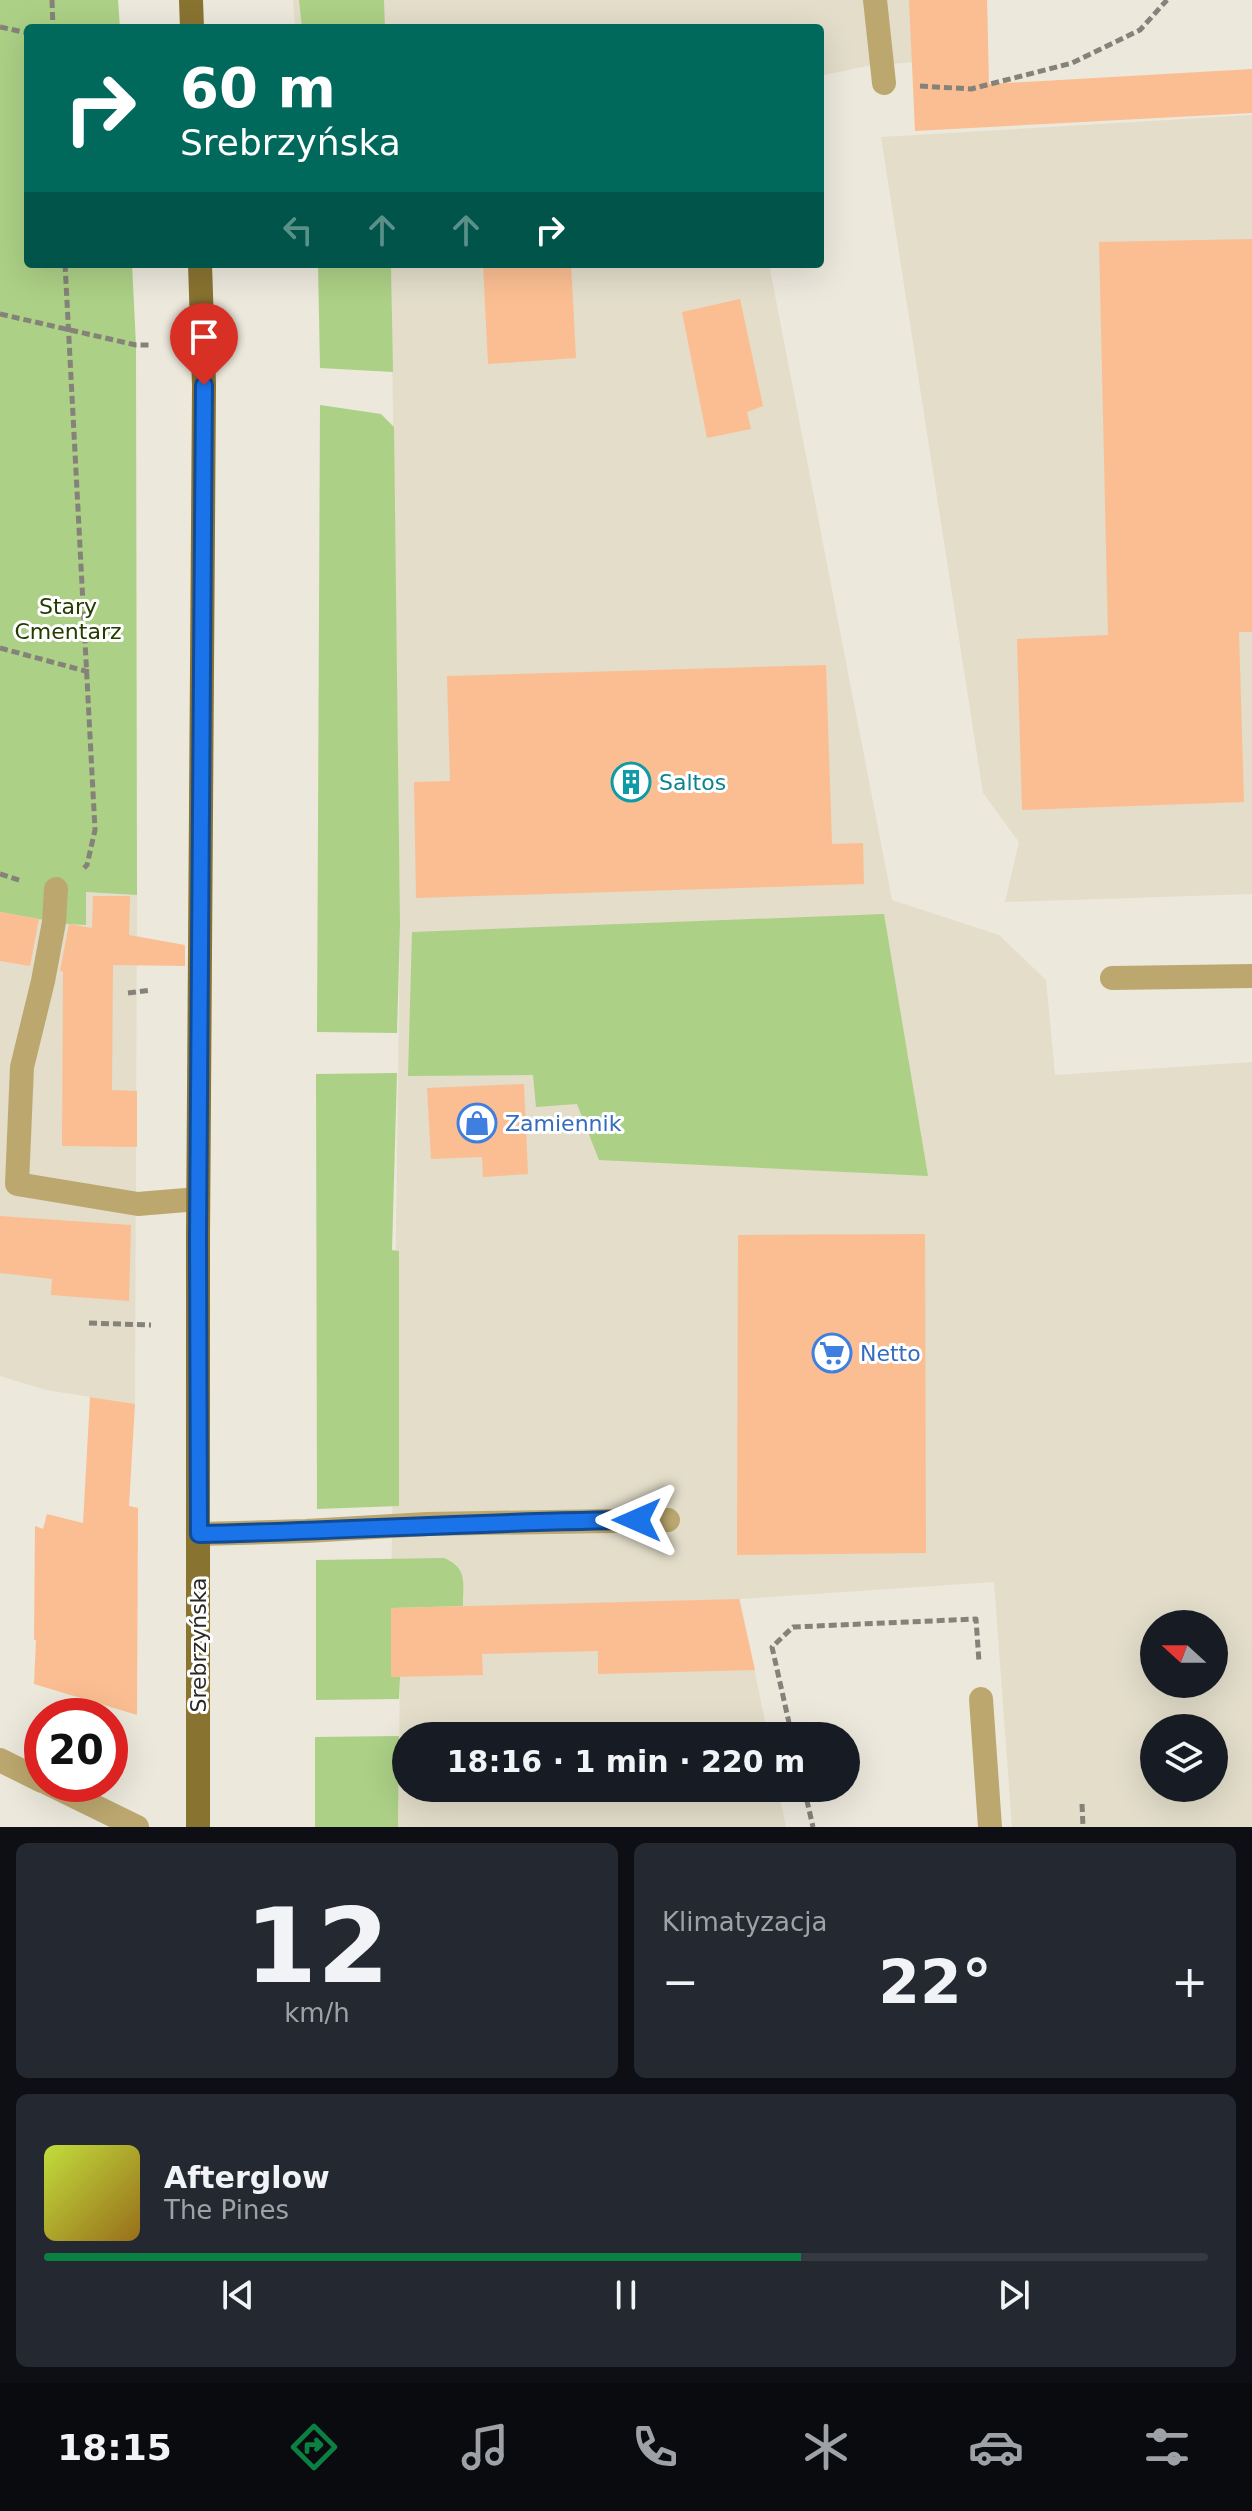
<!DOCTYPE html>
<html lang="pl">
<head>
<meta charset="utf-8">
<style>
	body { margin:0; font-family:"DejaVu Sans",sans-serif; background:#242831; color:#f1f3f6; height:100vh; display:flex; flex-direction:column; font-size:30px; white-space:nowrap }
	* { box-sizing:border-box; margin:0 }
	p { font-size:26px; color:#9ea1a6 }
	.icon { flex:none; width:44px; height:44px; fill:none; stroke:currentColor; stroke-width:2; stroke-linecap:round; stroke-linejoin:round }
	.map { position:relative; height:1827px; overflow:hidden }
	.panel { display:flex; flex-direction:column; gap:16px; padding:16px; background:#0d0f14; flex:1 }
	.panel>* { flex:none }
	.hud { position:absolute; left:24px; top:24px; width:800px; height:244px; border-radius:8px; box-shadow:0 8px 32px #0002; background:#00695c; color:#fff; overflow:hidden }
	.needle { width:52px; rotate:291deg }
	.tools { position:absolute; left:1140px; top:1610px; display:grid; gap:16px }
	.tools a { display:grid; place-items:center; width:88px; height:88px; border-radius:50%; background:#171b24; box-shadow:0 8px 32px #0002; font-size:40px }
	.speed { position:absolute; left:24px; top:1698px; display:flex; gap:16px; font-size:40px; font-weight:700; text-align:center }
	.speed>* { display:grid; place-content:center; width:104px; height:104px; border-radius:50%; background:#171b24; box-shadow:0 8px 32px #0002; line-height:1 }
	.speed .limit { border:12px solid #d22; background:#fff; color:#111 }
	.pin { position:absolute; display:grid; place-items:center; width:68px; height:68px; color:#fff; margin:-82px -34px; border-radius:50% 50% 50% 0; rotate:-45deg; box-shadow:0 0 8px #0007 }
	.pin .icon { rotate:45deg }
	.me { position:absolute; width:88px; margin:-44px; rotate:270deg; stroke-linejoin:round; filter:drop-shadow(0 0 6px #0008) }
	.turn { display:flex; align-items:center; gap:28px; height:168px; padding:0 24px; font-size:36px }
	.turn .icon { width:104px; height:104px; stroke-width:2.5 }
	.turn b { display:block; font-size:56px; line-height:68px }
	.lanes { display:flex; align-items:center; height:76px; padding:0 24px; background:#0003; justify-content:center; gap:40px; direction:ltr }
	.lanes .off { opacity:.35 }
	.big { font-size:60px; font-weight:700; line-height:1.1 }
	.panel .tile { flex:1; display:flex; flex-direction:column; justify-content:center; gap:12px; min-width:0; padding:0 28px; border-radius:12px; background:#242831 }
	.panel .dial { align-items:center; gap:0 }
	.dial b { font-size:104px; line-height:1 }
	.song { display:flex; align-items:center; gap:24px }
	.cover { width:96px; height:96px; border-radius:12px; background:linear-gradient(135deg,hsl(70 70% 55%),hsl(40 70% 35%)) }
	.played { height:8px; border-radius:4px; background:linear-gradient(90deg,#0b8043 65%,#363941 65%) }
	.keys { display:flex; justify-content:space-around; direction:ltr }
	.heat { display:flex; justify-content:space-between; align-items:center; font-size:44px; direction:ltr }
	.panel .tiles { flex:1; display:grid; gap:16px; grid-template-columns:1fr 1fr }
	.tile:last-child { grid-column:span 2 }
	.trip { position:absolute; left:392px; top:1722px; width:468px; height:80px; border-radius:40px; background:#171b24; box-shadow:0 8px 32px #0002; font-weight:700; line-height:80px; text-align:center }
	.menu { display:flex; height:128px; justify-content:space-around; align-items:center; background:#090b0e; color:#9ea1a6 }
	.menu .icon { width:56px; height:56px }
	.menu .on { color:#0b8043 }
	.menu b { font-size:36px; color:#f1f3f6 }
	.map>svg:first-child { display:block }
</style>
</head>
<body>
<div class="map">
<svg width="1252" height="1827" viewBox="0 0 1252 1827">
	<rect width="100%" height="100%" fill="#ece8dc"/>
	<g fill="#e3ddca" fill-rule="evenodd">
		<polygon points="293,0 987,0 988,56 867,66 820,76 820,28 295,28"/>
		<polygon points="1252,115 1252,894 1005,902 1019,842 983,793 881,137"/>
		<path d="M391 264H769L892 900 999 935 1046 980 1055 1075 1252 1062V1827H1012L994 1582 740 1599 768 1736H406V1788H778L786 1827H398L400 1678 391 1677V1608L400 924ZM1154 1624H1214V1684H1154ZM1154 1728H1214V1788H1154Z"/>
		<polygon points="86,892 137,895 135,1404 46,1390 0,1376 0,910 85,925"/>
	</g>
	<g fill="#acd086">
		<polygon points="0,0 118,0 120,28 28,28 28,264 132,264 136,345 137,895 86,892 86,925 67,924 0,912"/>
		<polygon points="299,0 384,0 385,28 302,28"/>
		<polygon points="318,264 391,264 393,372 320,368"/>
		<polygon points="320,405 381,414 394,427 400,924 397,1033 317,1032"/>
		<polygon points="884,914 928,1176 599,1160 577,1104 536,1107 533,1075 408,1076 412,932"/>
		<polygon points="397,1073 392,1250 399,1251 399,1506 317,1509 316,1074"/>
		<path d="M444 1558C468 1568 463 1583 463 1606L391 1608V1676L400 1677 399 1699 316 1700V1560Z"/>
		<polygon points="399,1736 398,1827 315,1827 315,1737"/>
	</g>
	<g fill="#fbbe92">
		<polygon points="909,0 987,0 989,84 1252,69 1252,113 915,131"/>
		<polygon points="1252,239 1252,632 1239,632 1244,802 1022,810 1017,639 1108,635 1099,242"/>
		<polygon points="483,264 571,264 576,358 488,364"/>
		<polygon points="740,299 763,406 747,412 751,429 707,438 682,312"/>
		<polygon points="826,665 832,844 863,843 864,884 416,898 414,782 450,781 447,676"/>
		<polygon points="93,896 130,896 129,935 185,945 185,966 113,965 112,1090 137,1091 137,1147 62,1146 63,972 60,971 69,924 92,928"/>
		<polygon points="0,912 39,919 30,966 0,961"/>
		<polygon points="524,1084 528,1174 483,1177 482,1157 431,1159 427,1088"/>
		<polygon points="0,1216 131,1225 129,1301 51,1295 52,1279 0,1273"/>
		<polygon points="925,1234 926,1553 737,1555 738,1235"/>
		<polygon points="90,1397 135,1404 129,1506 138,1508 137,1715 34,1684 36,1640 34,1640 35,1526 43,1529 47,1514 83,1523"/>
		<polygon points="739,1599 755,1670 598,1674 598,1651 482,1654 483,1675 391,1677 391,1608"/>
	</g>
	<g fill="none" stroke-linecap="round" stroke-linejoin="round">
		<g stroke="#85827a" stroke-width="5" stroke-dasharray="8 4" stroke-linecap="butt">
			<polyline points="52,0 53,28"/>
			<polyline points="0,27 28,33"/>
			<polyline points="920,86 971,89 1072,63 1140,30 1167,0"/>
			<polyline points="65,264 95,830 87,865 84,868"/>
			<polyline points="0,314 136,345 150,345"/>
			<polyline points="0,648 89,672"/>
			<polyline points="0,874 22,881"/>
			<polyline points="128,993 151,990"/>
			<polyline points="89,1323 151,1325"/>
			<polyline points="792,1736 772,1647 793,1627 976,1619 979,1662"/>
			<polyline points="804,1788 813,1827"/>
			<polyline points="1082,1804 1083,1827"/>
		</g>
		<g stroke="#bca86f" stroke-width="24">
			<polyline points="875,0 884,83"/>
			<polyline points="56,889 54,922 43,981 22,1067 17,1184 138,1204 198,1199"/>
			<polyline points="1112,978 1252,976"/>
			<polyline points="199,1534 306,1531 427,1524 668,1520"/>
			<polyline points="981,1699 990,1827"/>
			<polyline points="0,1760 42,1781"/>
			<polyline points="49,1784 137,1827"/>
		</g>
		<g stroke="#897331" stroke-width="24">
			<polyline points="191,0 192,28"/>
			<polyline points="198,1827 198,1237 204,385 200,264"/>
		</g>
	</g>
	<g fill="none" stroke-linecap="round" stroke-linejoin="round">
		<g stroke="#114b97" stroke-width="20">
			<path id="route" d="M204 385 198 1237 199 1534C345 1531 491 1521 637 1520"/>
		</g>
		<use href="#route" stroke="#1a73e8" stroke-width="14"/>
	</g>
	<defs>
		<g id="building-ring" transform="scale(2)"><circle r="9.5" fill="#fff" stroke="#0f9aa8" stroke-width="1.5"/><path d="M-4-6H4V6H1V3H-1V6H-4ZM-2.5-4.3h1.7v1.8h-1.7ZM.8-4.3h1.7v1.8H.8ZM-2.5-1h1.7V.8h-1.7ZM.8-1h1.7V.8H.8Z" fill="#0f9aa8"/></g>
		<g id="shop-ring" transform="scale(2)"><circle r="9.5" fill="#fff" stroke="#3f7fe0" stroke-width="1.5"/><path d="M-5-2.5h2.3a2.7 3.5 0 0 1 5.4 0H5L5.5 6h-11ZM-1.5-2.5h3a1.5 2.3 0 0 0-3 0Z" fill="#3f7fe0"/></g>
		<g id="supermarket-ring" transform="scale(2)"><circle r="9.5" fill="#fff" stroke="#3f7fe0" stroke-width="1.5"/><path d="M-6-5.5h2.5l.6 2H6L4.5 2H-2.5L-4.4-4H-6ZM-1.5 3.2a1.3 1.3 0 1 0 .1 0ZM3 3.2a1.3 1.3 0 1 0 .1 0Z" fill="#3f7fe0"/></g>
	</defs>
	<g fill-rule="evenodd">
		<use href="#building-ring" x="631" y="782"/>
		<use href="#shop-ring" x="477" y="1123"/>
		<use href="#supermarket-ring" x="832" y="1353"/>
	</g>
	<g text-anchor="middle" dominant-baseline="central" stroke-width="6" stroke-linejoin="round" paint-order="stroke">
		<g font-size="22" fill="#253b00" stroke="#fff">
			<text x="68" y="606">Stary<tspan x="68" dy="25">Cmentarz</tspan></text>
		</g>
		<g font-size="22" fill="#0d838f" stroke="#fff" text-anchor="start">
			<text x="659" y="782">Saltos</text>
		</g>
		<g font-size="22" fill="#366cbe" stroke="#fff" text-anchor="start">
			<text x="505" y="1123">Zamiennik</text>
			<text x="860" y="1353">Netto</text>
		</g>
		<g font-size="22" fill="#2a2824" stroke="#fff">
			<text transform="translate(198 1645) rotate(-90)">Srebrzyńska</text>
		</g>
	</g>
</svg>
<div class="tools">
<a><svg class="needle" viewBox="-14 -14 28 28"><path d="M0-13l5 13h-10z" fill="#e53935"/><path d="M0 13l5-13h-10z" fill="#9ea1a6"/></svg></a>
<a><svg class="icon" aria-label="layers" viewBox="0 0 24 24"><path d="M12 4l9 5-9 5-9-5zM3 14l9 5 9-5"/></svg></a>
</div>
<div class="speed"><div class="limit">20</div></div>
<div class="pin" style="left:204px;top:385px;background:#d93025"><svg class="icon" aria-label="arrive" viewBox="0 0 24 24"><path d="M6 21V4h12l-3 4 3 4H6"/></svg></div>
<svg class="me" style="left:637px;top:1520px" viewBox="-20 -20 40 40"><path d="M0-17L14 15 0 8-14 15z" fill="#1a73e8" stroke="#fff" stroke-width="4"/></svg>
<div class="trip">18:16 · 1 min · 220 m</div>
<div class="hud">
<div class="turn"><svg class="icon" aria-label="right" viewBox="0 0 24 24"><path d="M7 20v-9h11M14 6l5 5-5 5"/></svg><div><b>60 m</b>Srebrzyńska</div></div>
<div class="lanes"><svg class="icon off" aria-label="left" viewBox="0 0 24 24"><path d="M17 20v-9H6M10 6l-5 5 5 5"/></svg><svg class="icon off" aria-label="ahead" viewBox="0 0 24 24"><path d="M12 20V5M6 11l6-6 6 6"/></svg><svg class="icon off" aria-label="ahead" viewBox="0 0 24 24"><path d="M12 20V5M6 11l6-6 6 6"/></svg><svg class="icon" aria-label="right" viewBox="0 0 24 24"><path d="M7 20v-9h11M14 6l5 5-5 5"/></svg></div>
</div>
</div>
<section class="panel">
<div class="tiles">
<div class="tile dial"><b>12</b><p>km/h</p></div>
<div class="tile"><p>Klimatyzacja</p>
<div class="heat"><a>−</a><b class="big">22°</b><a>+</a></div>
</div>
<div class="tile">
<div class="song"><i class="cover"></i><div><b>Afterglow</b><p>The Pines</p></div></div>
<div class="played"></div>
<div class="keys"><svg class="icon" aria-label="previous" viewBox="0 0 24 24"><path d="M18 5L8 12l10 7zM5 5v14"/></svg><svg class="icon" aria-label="pause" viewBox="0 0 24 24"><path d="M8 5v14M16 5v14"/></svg><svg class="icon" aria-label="next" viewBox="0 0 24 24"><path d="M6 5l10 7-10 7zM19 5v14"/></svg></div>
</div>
</div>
</section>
<nav class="menu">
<b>18:15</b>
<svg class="icon on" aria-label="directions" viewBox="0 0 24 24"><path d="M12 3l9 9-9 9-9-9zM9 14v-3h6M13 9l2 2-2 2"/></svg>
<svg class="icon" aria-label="music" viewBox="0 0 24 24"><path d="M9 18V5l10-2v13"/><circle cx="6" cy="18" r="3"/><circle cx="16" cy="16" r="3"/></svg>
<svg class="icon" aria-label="phone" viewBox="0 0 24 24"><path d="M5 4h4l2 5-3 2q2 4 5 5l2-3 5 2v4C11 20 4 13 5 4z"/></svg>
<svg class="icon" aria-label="climate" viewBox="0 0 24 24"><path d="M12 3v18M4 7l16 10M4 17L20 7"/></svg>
<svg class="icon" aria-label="car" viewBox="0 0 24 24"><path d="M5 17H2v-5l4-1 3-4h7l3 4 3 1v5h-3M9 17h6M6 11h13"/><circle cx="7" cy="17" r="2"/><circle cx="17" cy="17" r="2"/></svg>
<svg class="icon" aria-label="filters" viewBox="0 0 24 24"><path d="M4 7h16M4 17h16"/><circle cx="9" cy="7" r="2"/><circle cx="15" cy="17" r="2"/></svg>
</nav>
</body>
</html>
